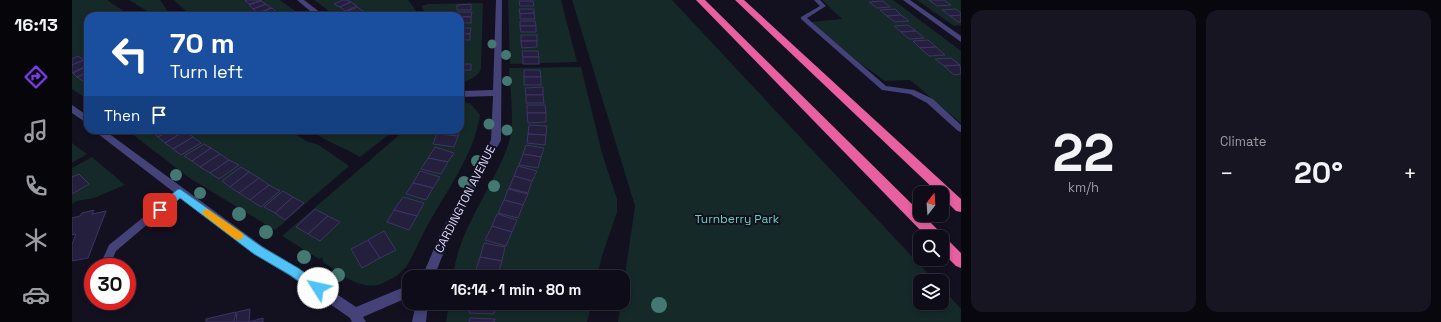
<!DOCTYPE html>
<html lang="en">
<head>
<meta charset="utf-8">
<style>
	body { margin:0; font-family:"Space Grotesk",sans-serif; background:#171521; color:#f1f3f6; height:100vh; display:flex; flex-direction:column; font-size:15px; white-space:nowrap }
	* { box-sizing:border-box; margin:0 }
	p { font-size:13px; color:#9b9ba2 }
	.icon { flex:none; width:22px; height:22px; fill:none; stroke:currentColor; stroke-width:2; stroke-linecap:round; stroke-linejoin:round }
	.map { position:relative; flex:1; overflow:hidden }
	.panel { display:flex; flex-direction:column; gap:10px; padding:10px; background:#08070d; width:480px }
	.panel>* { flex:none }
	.top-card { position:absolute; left:12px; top:12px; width:380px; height:122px; border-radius:12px; box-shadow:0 2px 6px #0003,0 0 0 1px #2e2c37; background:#1a4fa0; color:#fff; overflow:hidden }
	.needle { width:26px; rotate:17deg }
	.fabs { position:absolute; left:841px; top:186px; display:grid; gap:8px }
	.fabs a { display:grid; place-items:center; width:36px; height:36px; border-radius:8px; background:#0e0c18; box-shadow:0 2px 6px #0003,0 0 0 1px #2e2c37; font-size:20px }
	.speed { position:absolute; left:12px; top:258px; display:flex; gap:8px; font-size:20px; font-weight:700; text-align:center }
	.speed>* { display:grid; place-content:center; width:52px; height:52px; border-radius:50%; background:#0e0c18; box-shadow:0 2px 6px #0003,0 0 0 1px #2e2c37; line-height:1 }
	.speed .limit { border:6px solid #d22; background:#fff; color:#111 }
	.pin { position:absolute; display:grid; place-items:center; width:34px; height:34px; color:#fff; margin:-17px; border-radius:8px; box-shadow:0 2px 6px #0006 }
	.me { position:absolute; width:44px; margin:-22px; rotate:305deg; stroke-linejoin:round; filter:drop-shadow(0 0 3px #0008) }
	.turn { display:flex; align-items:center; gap:14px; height:84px; padding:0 20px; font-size:18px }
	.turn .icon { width:52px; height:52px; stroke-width:2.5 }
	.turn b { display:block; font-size:28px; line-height:34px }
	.then { display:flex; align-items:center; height:38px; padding:0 20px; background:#0003; gap:8px; font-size:15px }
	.big { font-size:30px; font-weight:800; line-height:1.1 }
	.panel .card { flex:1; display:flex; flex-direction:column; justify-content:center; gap:6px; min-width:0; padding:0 14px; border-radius:12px; background:#171521 }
	.panel .dial { align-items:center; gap:0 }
	.dial b { font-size:52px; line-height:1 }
	.heat { display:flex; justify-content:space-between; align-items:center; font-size:22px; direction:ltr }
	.panel .tiles { flex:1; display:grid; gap:10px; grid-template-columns:repeat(2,1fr) }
	.trip { position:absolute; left:330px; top:270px; width:228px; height:40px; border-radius:12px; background:#0e0c18; box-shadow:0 2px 6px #0003,0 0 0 1px #2e2c37; font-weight:800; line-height:40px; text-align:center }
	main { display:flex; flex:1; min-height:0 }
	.dock { display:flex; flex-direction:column; width:72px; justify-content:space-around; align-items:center; background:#06050a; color:#9b9ba2 }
	.dock .icon { width:28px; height:28px }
	.dock .active { color:#7c3aed }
	.dock b { font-size:18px; color:#f1f3f6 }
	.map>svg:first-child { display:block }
</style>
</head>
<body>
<main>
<nav class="dock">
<b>16:13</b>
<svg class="icon active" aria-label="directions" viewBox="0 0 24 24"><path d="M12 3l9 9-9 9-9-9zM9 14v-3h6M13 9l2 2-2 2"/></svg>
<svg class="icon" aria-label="music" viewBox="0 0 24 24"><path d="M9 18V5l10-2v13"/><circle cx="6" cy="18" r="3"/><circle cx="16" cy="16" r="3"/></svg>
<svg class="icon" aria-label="phone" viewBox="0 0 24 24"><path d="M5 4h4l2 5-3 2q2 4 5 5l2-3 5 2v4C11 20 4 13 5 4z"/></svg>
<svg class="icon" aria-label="climate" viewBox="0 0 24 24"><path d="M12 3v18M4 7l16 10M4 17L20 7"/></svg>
<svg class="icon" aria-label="car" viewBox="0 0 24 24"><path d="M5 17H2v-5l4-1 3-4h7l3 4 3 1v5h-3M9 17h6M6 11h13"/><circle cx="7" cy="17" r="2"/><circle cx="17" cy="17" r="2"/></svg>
</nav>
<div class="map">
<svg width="889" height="322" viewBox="0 0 889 322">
	<rect width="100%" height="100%" fill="#131020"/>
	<g fill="#142928">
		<polygon points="0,0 35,0 59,16 16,16 16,100 0,89"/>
		<polygon points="57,0 88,0 99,16 83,16"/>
		<polygon points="102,0 208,0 230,16 119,16"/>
		<polygon points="242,0 336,0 348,16 264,16"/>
		<polygon points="436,0 489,0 505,62 438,64"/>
		<polygon points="500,0 600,0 863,281 848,281 848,303 870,303 870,288 889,309 889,322 546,322 549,303 551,303 551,289 563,206"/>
		<polygon points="750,0 821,0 889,51 889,123 838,80 813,81 788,63 739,22 770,19"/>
		<polygon points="845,0 889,0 889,25 882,26"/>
		<path d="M411 3 409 69C406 76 396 82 388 82V16H355L349 6 356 4Z"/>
		<path d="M509 67 530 153 545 199V212L530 256 525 277H381C386 228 422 188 437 142 443 122 438 89 437 68Z"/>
		<path d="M388 103H398L408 115C402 154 377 187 358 221 349 236 343 253 334 267 328 275 315 282 306 285 285 289 268 273 251 262L250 257 247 259 210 236 333 130H388Z"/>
		<polygon points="55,130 217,130 234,141 247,145 277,166 203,230 116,177"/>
		<path d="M239 130H323L288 157C272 147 254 142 239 130Z"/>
		<polygon points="0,143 15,154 0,163"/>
		<polygon points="20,157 53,185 22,198 5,201 0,204 0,168"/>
		<polygon points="377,303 520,303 515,322 374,322"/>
	</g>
	<g fill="#251f3e" stroke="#3e3467">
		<polygon points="175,0 190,0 178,4 173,1"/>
		<polygon points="271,0 275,0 279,2 268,7 262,4"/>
		<polygon points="857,0 872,0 879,5 865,6"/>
		<polygon points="189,1 194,4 181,9 177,5"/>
		<polygon points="447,1 461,1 462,6 448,6"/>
		<polygon points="811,1 818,7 805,8 797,2"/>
		<polygon points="279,2 285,6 273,11 268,7"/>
		<polygon points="194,4 199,8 186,13 181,9"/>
		<polygon points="399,4 399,10 385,10 385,5"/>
		<polygon points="285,7 291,11 279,15 274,12"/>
		<polygon points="200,8 205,12 195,16 191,16 187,13"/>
		<polygon points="447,9 462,9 462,13 448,14"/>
		<polygon points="823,9 829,15 815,16 808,10"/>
		<polygon points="884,9 889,13 889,15 878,16 870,10"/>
		<polygon points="291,11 297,14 293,16 279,15"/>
		<polygon points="385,12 400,12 399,17 385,16"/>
		<polygon points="462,13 463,19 448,19 448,14"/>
		<polygon points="829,15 837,21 823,22 815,16"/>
		<polygon points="889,15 889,22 886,22 878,16"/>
		<rect x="388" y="17" width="11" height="6"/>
		<polygon points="448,21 463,21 464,26 448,26"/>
		<polygon points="836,25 844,31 829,32 822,26"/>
		<polygon points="448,26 464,26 464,32 449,32"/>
		<polygon points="388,28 399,28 398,34 388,34"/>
		<polygon points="844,31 852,38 837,39 829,32"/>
		<rect x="388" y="34" width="10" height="6"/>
		<rect x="449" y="35" width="16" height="6"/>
		<polygon points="856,40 864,47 848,48 841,41"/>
		<polygon points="449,41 465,41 465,47 450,48"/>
		<polygon points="864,47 873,55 857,56 848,48"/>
		<polygon points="450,51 466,51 467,57 451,57"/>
		<polygon points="6,56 12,60 0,65 0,59"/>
		<rect x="451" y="57" width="16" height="7"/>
		<polygon points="879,58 888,65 872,66 863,59"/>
		<polygon points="388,59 390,59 390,64 399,64 399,70 388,70"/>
		<polygon points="12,60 16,63 16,65 0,73 0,65"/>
		<polygon points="888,65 889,74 882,75 872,66"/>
		<polygon points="16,66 16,72 5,77 1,73"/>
		<polygon points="452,70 468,70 469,77 452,77"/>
		<polygon points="16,72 16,79 11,81 5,77"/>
		<rect x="452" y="77" width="17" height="8"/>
		<polygon points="471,87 471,95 454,95 453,88"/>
		<polygon points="454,95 471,95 472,103 454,103"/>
		<polygon points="455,105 473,105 474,113 455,113"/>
		<polygon points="455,113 474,113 474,122 456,123"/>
		<polygon points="457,125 475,126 474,135 456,134"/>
		<polygon points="84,130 99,130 86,137 80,132"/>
		<polygon points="99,130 113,131 93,143 86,137"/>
		<polygon points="366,130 388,130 386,136 365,134"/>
		<polygon points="113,131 121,137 101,149 93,143"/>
		<polygon points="365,134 386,136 382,147 361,144"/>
		<polygon points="456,134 474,135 473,145 455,143"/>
		<polygon points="121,137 129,143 109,155 101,149"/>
		<polygon points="132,144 139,148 120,161 112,156"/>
		<polygon points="454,145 472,148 469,157 451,154"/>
		<polygon points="363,147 382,153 376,162 356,158"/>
		<polygon points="139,148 148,154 128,167 120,161"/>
		<polygon points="148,154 157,160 138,173 128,167"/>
		<polygon points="451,154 469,157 466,168 447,165"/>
		<polygon points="356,158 376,162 369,174 349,169"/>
		<polygon points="157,160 167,165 147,179 138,173"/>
		<polygon points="446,166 465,171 460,181 442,176"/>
		<polygon points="169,167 177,172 158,187 150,181"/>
		<polygon points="348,171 368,177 361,188 341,183"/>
		<polygon points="177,172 187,178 167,193 158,187"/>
		<polygon points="7,174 17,184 0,194 0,177"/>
		<polygon points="442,176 460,181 456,193 437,188"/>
		<polygon points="187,178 197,185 178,200 167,193"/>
		<polygon points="341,183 361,188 354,200 334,194"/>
		<polygon points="197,185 208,191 189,207 178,200"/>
		<polygon points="436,189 456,194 451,205 432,200"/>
		<polygon points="211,191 221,197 203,213 192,207"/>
		<polygon points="221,197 232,203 213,220 203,213"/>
		<polygon points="331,197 352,203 345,216 322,210"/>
		<polygon points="432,200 451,205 446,218 426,213"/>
		<polygon points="243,209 256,216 236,234 224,227"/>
		<polygon points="22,210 20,214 34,211 16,258 0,261 0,244 4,234 0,235 0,218 8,216 10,213"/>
		<polygon points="322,210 345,216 337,230 315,222"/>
		<polygon points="425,214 445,220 440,232 420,226"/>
		<polygon points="256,216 268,222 248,241 236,234"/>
		<polygon points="420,226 440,232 434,246 413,240"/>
		<polygon points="312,231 324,250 308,258 296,240"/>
		<polygon points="296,240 308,258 290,268 279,249"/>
		<polygon points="412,243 433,247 430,261 408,257"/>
		<polygon points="408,257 430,261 425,277 403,273"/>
		<polygon points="399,303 423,303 422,314 397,313"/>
		<polygon points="178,309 177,322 191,318 191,322 164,322 165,312"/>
		<polygon points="164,312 162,322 134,322 134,319"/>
		<polygon points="398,318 423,319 422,322 397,322"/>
	</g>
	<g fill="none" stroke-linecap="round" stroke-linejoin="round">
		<g fill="#444278" fill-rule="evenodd">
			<polygon points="742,0 748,0 754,6 735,18 814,86 842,90 861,99 889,125 889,132 886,131 855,103 838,94 810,90 729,19 729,17 748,6"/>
			<polygon points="108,189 111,190 112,192 111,194 44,251 37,267 29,267 28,265 37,245 105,190"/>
		</g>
		<g fill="#444278" fill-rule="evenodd">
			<polygon points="225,0 232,0 253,16 244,16"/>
			<polygon points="424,0 430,0 429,140 379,234 362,277 350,277 370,230 419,140 421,96 388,97 388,91 421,90"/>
			<polygon points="831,0 838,0 889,36 889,42"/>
			<polygon points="0,105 16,116 16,124 0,113"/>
			<polygon points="21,130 32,130 190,246 226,268 284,307 337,285 337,297 291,317 294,322 280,322 278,318 218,276 182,254"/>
			<polygon points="344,303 356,303 354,322 340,322"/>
		</g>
		<g fill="#e960a1" fill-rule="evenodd">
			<polygon points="624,0 633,0 848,212 848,215 851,215 869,233 871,237 875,239 889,253 889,268 884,266 870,252 870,237 855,237"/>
			<polygon points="663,0 672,0 889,199 889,212 884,211 870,197 870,193 866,193"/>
		</g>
	</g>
	<g fill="#437972">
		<circle cx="420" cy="44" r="4.5"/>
		<circle cx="434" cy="55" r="5"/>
		<circle cx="435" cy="81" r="5"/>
		<circle cx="417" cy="124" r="5.5"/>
		<circle cx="435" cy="130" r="5.5"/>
		<circle cx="405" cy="161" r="6"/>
		<circle cx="104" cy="175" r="6"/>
		<circle cx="392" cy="182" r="6"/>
		<circle cx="422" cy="186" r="6"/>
		<circle cx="128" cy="193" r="6"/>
		<circle cx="167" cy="214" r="7"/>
		<circle cx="194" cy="232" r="7"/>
		<circle cx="232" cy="257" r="7"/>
		<circle cx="266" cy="275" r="7"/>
		<circle cx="587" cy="305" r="8"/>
	</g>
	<polygon fill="#4fc3f7" stroke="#337fa1" points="108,189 190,247 226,268 250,285 252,288 250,292 246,294 242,292 218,275 182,254 108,198 92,213 85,213 83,210 85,207 105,190"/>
	<polygon fill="#f59e0b" points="135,209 170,233 172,236 170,239 167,240 163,239 132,215 130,213 132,210"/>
	<g text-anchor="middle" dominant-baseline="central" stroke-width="4" stroke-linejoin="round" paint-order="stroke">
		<g font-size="12" fill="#d9d5f9" stroke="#131020">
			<text transform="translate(393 199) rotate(-63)">CARDINGTON AVENUE</text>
		</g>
		<g font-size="12" fill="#6bcfb6" stroke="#131020">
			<text x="665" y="219">Turnberry Park</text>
		</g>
	</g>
</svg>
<div class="fabs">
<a><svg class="needle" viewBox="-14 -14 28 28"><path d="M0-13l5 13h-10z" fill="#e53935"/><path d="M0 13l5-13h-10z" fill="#9b9ba2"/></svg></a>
<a><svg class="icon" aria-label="search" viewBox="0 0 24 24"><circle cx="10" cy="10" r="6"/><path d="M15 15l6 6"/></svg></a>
<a><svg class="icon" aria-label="layers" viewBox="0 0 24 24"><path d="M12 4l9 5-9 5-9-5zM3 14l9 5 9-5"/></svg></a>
</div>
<div class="speed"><div class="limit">30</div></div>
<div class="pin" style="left:88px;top:210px;background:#d93025"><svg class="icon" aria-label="arrive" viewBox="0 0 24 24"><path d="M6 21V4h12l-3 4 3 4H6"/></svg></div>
<svg class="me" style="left:246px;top:288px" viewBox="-20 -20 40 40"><circle r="19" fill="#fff"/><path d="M0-13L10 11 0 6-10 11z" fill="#4fc3f7"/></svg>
<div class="trip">16:14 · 1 min · 80 m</div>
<div class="top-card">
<div class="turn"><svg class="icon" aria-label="left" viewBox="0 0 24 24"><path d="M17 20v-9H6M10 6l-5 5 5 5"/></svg><div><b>70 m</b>Turn left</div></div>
<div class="then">Then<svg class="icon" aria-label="arrive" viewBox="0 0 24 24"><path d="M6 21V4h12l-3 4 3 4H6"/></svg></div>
</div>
</div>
<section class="panel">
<div class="tiles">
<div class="card dial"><b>22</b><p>km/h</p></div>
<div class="card"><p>Climate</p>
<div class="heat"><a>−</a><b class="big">20°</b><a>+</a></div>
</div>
</div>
</section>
</main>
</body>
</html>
